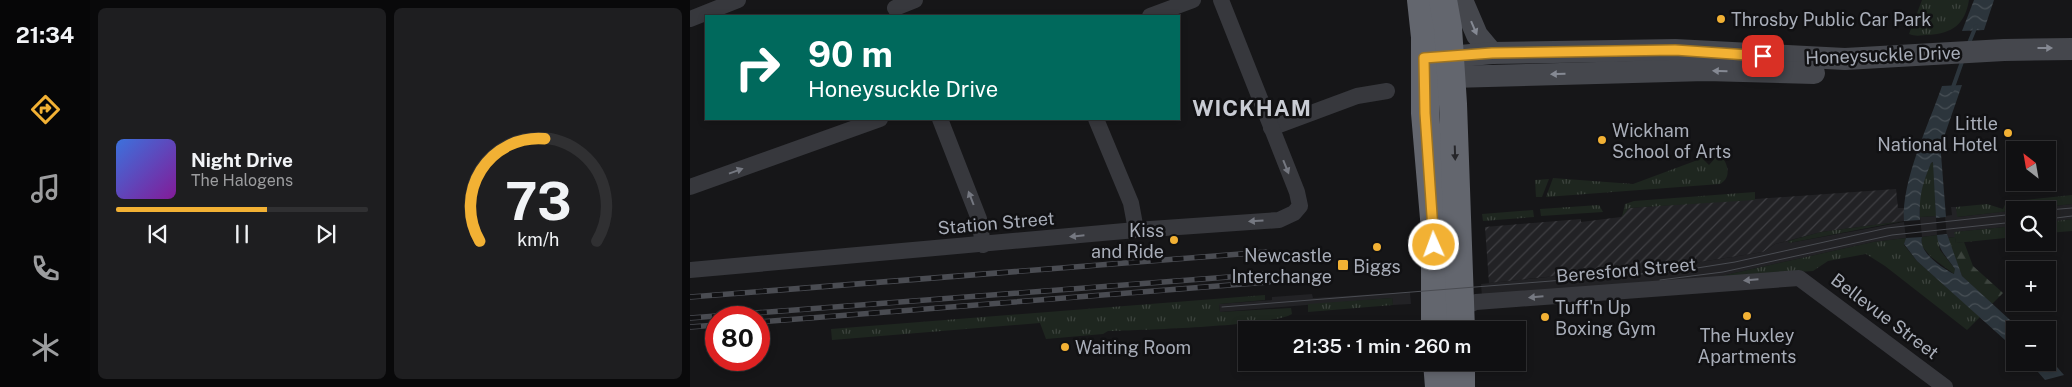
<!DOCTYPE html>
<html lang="en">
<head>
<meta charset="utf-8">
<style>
	body { margin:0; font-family:"Public Sans",sans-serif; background:#1e1e20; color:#f1f3f6; height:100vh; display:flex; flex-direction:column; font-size:19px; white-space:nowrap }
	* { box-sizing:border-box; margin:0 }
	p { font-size:16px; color:#9c9d9f }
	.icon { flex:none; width:28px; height:28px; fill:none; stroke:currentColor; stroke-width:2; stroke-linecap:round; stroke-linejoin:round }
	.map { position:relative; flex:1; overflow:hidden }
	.side { display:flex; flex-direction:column; gap:8px; padding:8px; background:#09090a; width:600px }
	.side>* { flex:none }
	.banner { position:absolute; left:15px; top:15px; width:475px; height:105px; border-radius:0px; box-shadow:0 2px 8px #0003,0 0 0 1px #303032; background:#00695c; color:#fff; overflow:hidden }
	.needle { width:32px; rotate:329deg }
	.buttons { position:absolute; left:1316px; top:141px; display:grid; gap:10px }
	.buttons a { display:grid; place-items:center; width:50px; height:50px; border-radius:0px; background:#101012; box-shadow:0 2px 8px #0003,0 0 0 1px #303032; font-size:25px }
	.speed { position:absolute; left:15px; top:306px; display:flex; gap:10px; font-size:25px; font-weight:700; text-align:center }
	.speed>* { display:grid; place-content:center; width:65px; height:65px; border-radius:50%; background:#101012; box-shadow:0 2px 8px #0003,0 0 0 1px #303032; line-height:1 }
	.speed .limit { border:8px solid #d22; background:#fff; color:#111 }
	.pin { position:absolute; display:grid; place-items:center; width:42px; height:42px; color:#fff; margin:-21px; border-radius:10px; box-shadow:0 2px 8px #0006 }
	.me { position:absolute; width:55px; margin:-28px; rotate:358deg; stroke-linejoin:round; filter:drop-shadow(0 0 4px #0008) }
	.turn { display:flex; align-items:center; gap:18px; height:105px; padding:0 20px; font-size:22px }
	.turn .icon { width:65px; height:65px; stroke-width:2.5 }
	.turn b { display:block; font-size:35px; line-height:42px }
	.side .widget { flex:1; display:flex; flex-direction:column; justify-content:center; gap:8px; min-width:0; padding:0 18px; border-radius:8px; background:#1e1e20 }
	.side .dial { align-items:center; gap:0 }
	.dial svg { height:130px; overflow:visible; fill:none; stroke:#303032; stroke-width:7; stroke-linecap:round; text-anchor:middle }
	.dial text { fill:#f1f3f6; stroke:none }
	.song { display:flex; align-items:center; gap:15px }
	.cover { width:60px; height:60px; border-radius:8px; background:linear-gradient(135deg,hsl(220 70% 55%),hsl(290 70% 35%)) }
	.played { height:5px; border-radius:2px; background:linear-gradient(90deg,#f2b134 60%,#303032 60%) }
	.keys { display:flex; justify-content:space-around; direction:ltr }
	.side .tiles { flex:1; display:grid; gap:8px; grid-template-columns:repeat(2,1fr) }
	.trip { position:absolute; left:548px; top:321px; width:288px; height:50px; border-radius:0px; background:#101012; box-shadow:0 2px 8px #0003,0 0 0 1px #303032; font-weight:600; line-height:50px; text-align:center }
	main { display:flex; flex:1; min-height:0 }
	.tab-bar { display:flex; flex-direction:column; width:90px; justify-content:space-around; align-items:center; background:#060607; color:#9c9d9f }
	.tab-bar .icon { width:35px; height:35px }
	.tab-bar .selected { color:#f2b134 }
	.tab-bar b { font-size:22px; color:#f1f3f6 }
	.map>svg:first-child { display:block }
</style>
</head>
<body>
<main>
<nav class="tab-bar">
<b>21:34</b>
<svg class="icon selected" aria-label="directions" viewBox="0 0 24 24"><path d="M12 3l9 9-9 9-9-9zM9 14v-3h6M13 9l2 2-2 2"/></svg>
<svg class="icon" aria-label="music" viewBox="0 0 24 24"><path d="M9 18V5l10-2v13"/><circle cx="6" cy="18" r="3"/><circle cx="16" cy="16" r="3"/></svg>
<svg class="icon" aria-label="phone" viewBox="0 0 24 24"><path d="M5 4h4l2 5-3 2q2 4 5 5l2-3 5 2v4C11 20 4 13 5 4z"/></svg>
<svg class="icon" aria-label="climate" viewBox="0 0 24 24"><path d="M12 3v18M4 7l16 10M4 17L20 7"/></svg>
</nav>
<section class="side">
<div class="tiles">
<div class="widget">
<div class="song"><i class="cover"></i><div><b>Night Drive</b><p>The Halogens</p></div></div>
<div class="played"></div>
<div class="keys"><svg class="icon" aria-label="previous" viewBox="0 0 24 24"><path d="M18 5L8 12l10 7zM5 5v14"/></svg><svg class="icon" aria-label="pause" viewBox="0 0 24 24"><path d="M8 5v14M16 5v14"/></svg><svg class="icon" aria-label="next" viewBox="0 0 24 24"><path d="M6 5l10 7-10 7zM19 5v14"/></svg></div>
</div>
<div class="widget dial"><svg viewBox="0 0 100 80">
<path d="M14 69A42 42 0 1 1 86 69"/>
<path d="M14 69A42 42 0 0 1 54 6" stroke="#f2b134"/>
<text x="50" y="56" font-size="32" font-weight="700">73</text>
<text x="50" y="72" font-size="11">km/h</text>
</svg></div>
</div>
</section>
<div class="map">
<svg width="1382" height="387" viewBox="0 0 1382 387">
	<defs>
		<pattern id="industrial-furrows" width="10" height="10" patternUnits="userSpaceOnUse" patternTransform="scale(1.25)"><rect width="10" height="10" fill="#222225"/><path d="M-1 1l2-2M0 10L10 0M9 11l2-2" fill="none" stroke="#3f3f43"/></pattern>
		<pattern id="grass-tufts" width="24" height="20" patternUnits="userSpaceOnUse" patternTransform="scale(1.25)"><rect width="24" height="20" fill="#1e261f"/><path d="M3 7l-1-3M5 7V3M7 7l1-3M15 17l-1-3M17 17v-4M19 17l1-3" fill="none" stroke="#3c433d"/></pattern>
		<pattern id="forest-firs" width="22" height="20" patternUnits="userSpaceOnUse" patternTransform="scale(1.25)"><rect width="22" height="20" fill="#1e261f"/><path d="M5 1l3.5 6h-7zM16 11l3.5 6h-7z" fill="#3c433d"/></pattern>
		<pattern id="water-waves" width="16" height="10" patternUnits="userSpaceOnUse" patternTransform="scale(1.25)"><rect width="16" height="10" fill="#2c353c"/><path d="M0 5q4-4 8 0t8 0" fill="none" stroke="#485056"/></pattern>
	</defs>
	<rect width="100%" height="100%" fill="#161618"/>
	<g fill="#222225">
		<polygon points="1382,204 1382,219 1358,222 1358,210 1325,210 1325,226 1265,232 1265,237 1257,238 1255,216 1262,215 1261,207 1266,207 1268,217 1318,211"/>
		<polygon points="1246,216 1247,235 1232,237 1230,217"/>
		<polygon points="1214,222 1216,238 1183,242 1027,277 792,298 791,284 943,268 972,261 979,267 1073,252 1085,244 1098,241 1099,243"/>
		<polygon points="720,292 721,304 703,305 702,298 530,312 529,304 582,300 582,297 622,294 623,298"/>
	</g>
	<polygon fill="url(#industrial-furrows)" points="1206,189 1208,208 1214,208 1214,221 1131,232 1085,244 1073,252 978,267 972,261 943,268 799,283 795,227 891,219 891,222 931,217 939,208"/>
	<g fill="url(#grass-tufts)">
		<path d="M1232 0H1279C1275 25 1262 33 1239 35 1232 35 1226 37 1219 34Z"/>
		<path d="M1010 156 1019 165 1027 156 1034 160C1039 168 1040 179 1030 184L856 197 863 178 943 184 1005 161Z"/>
		<polygon points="1244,162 1246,216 1230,217 1230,188 1241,163"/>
		<polygon points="859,179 852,197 846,197 845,180"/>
		<polygon points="1065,192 1065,200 939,208 932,217 935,204 944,201"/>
		<polygon points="1382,195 1382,204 1267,217 1266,207 1297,204 1313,209 1316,202"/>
		<polygon points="909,205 913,212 851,216 850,209"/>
		<polygon points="843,210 844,217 793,221 792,214"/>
		<polygon points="1382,219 1382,231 1358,233 1358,222"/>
		<polygon points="1214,221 1099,243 1098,241 1131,232"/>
		<polygon points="1325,226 1325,237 1266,243 1264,232"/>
		<polygon points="1247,235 1250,250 1265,269 1266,272 1264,274 1241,257 1231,245 1232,237"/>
		<polygon points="1216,238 1214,245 1227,261 1290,317 1277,330 1195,266 1176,254 1138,261 1123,271 1027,277 1183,242"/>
		<path d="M575 295V300L529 304 530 312 601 308 602 314C583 326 447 330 418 331L413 334 356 339 350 323 142 340 141 329Z"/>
		<polygon points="702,298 703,305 618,312 618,304"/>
	</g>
	<polygon fill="url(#forest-firs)" points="1265,237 1266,243 1274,242 1283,266 1313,293 1302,304 1272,276 1257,238"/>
	<g fill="url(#water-waves)">
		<polygon points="1284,0 1304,0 1294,30 1272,31"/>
		<path d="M1272 85 1255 134 1251 154 1256 217 1246 218 1243 162 1241 163C1232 185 1229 196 1230 220L1214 221C1211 181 1239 124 1252 86Z"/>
		<path d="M1257 234 1272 276 1331 330H1325V349L1227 261 1214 244 1216 238 1232 237C1228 252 1252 268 1264 274L1265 269C1257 257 1248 250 1247 235Z"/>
		<polygon points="1358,357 1374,375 1355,380 1340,363 1358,362"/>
	</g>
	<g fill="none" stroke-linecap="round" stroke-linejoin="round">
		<g stroke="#2c353c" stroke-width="4">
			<polyline points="1279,43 1286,26"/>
			<polyline points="1262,90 1273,59"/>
		</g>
		<g stroke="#37383d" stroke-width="16">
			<polyline points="205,8 225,0"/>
			<polyline points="460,16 503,0"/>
			<polyline points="0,19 48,0"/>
			<polyline points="250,119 289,219 293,245"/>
			<polyline points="406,119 441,203 446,230"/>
			<polyline points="581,128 667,96 697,91"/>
			<polyline points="0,187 190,119"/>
			<polyline points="0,270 446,230 589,220 604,213 610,206 607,192 531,0"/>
			<polyline points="771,313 779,305 786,302 1109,278 1255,387"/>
		</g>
		<g stroke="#45474d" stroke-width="22">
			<polyline points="772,0 787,35 802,53"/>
			<polyline points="760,57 802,53 985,50 1155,59 1314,50 1382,49"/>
			<polyline points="761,77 1016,70 1124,73"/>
		</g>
		<g stroke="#63666e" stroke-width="28">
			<polyline points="731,0 735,37 735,113 745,230 745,330"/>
			<polyline points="753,0 758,28 763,104 771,330"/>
			<polyline points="747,362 749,387"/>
			<polyline points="771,362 771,387"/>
		</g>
		<g stroke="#4a4c52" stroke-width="1">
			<polyline points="1358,210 1382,208"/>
			<polyline points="1358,219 1382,216"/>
			<polyline points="970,280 1033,272 1202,235 1325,222"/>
			<polyline points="532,307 988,271 1045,262 1197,228 1325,214"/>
		</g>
		<g stroke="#4a4c52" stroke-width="5.5">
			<g id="rail">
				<polyline points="0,297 576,252"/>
				<polyline points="0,318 578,274"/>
				<polyline points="69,322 579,282"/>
				<polyline points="0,327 26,325"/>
			</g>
		</g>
		<use href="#rail" stroke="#111113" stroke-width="4" stroke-dasharray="11" stroke-linecap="butt"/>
	</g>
	<defs><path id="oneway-solid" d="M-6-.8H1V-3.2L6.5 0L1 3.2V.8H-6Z" transform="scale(1.25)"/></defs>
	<g fill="#858993">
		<use href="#oneway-solid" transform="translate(784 28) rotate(67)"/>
		<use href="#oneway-solid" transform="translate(1355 48)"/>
		<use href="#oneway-solid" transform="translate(1030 71) rotate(-178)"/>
		<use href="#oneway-solid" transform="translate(868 74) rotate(179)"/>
	</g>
	<use fill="#26262a" href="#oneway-solid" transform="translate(765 153) rotate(88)"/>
	<g fill="#757881">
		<use href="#oneway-solid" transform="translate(596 167) rotate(68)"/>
		<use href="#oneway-solid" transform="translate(46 171) rotate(-20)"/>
		<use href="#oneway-solid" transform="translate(281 198) rotate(-111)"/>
		<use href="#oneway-solid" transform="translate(566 221) rotate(176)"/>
		<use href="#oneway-solid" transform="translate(387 236) rotate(174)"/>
		<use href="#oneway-solid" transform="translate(1061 280) rotate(175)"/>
		<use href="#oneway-solid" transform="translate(846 297) rotate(175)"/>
	</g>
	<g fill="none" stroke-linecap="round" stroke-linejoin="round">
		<g stroke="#9d7322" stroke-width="12">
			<polyline id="route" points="744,245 735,113 734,58 802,53 985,50 1073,56"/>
		</g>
		<use href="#route" stroke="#f2b134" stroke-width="9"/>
	</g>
	<g fill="#f2b134" stroke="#111113" stroke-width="2">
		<circle cx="1031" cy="19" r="5"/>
		<circle cx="1318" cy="133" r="5"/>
		<circle cx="912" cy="140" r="5"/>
		<circle cx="484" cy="240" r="5"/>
		<circle cx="687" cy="247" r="5"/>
		<rect x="647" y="259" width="12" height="12" rx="2.5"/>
		<circle cx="1057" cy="316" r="5"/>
		<circle cx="855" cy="317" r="5"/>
		<circle cx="375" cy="347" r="5"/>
	</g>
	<g text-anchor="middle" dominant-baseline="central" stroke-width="5" stroke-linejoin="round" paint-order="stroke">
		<g font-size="18" fill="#a8adb8" stroke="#111113" text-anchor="start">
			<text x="1041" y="19">Throsby Public Car Park</text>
			<text x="1308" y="123" text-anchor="end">Little<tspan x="1308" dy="21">National Hotel</tspan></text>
			<text x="922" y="130">Wickham<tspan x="922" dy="21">School of Arts</tspan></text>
			<text x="474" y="230" text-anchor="end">Kiss<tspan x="474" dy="21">and Ride</tspan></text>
			<text x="642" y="255" text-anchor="end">Newcastle<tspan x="642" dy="21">Interchange</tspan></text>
			<text x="687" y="266" text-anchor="middle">Biggs</text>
			<text x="865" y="307">Tuff'n Up<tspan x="865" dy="21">Boxing Gym</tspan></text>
			<text x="1057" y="335" text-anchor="middle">The Huxley<tspan x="1057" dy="21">Apartments</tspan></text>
			<text x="385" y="347">Waiting Room</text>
		</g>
		<g font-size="18" fill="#a8adb8" stroke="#111113">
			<text transform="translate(1193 55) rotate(-2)">Honeysuckle Drive</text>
			<text transform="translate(306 223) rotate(-5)">Station Street</text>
			<text transform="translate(936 270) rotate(-5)">Beresford Street</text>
			<text transform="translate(1195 316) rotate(37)">Bellevue Street</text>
		</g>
		<g font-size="22" font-weight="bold" letter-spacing="1" fill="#c9ccd4" stroke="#111113">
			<text x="562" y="108">WICKHAM</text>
		</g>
	</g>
</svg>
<div class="buttons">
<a><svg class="needle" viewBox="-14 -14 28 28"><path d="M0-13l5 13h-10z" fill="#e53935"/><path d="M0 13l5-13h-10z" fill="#9c9d9f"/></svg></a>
<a><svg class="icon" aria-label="search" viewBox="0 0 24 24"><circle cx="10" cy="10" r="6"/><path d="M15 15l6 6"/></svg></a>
<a>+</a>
<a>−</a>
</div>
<div class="speed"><div class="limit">80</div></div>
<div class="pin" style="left:1073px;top:56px;background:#d93025"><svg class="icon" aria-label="arrive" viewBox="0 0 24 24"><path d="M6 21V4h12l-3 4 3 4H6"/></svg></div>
<svg class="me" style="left:744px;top:245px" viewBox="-20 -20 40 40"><circle r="17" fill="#f2b134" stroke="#fff" stroke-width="3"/><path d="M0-11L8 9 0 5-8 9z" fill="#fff"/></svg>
<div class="trip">21:35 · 1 min · 260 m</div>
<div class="banner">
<div class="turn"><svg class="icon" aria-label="right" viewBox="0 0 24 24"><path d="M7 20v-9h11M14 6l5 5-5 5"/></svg><div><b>90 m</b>Honeysuckle Drive</div></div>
</div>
</div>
</main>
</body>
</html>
